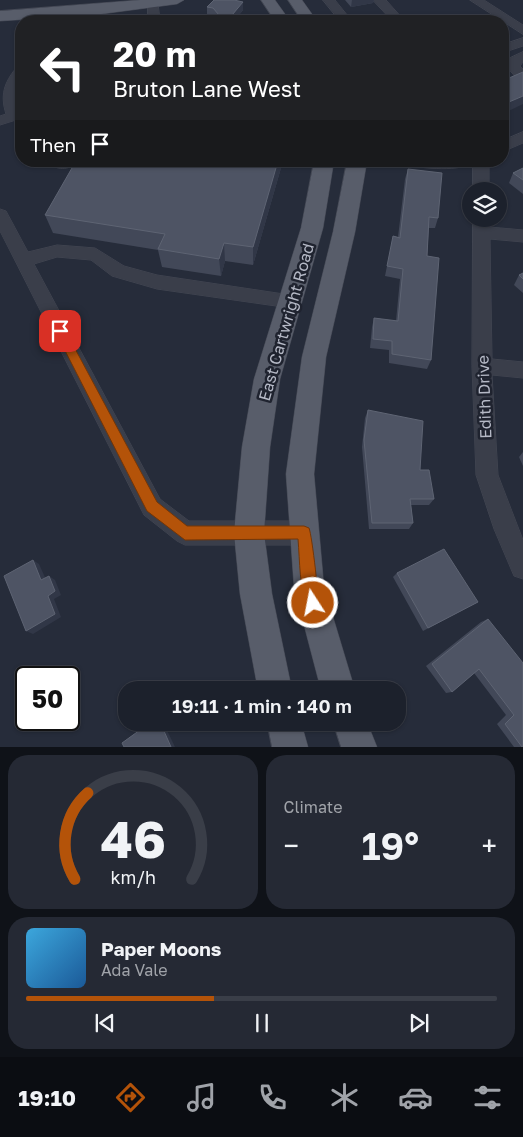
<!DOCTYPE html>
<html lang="en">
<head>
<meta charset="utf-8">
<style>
	body { margin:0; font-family:"Golos Text",sans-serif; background:#252934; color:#f1f3f6; height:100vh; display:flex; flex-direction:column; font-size:19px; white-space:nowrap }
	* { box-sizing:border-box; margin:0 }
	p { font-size:16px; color:#a0a3a9 }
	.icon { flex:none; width:28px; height:28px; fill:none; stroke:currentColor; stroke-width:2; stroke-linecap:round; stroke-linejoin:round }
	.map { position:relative; height:747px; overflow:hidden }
	.panel { display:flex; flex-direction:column; gap:8px; padding:8px; background:#0f1218; flex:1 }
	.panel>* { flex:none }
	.guide { position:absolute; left:15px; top:15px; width:494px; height:152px; border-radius:20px; box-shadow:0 1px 4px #0004,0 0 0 1px #3a3e48; background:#202124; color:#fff; overflow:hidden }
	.fabs { position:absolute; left:462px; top:182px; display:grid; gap:10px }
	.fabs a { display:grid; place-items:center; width:45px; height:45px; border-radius:50%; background:#1c212c; box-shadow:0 1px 4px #0004,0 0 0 1px #3a3e48; font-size:25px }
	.speed { position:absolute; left:15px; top:666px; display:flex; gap:10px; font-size:25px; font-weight:700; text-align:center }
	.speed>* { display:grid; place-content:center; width:65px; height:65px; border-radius:50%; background:#1c212c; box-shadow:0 1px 4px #0004,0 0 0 1px #3a3e48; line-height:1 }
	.speed .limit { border:2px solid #111; border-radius:8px; background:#fff; color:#111 }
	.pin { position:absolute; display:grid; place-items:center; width:42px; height:42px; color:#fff; margin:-21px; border-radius:10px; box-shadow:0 2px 8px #0006 }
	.me { position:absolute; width:55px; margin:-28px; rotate:349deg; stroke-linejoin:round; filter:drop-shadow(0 0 4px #0008) }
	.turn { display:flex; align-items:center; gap:18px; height:105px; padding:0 15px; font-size:22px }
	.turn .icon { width:65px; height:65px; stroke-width:2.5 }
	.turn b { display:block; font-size:35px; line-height:42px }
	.then { display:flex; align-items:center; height:48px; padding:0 15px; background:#0003; gap:10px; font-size:19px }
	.big { font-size:38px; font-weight:600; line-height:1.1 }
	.panel .card { flex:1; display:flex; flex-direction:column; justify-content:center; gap:8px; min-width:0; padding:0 18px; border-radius:20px; background:#252934 }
	.panel .dial { align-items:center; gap:0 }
	.dial svg { height:130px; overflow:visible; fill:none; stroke:#3a3e48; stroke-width:7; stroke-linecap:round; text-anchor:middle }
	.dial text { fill:#f1f3f6; stroke:none }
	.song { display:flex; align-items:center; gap:15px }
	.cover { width:60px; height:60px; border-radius:8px; background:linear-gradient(135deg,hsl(200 70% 55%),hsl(210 70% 35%)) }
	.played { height:5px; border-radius:2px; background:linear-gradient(90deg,#b45309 40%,#3a3e48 40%) }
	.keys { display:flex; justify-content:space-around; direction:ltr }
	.heat { display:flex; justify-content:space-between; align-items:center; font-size:28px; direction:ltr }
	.panel .tiles { flex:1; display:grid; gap:8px; grid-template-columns:1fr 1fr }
	.card:last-child { grid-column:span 2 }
	.trip { position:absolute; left:118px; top:681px; width:288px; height:50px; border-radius:20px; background:#1c212c; box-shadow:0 1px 4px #0004,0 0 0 1px #3a3e48; font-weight:600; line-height:50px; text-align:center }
	.tab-bar { display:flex; height:80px; justify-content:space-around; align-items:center; background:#0b0d12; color:#a0a3a9 }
	.tab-bar .icon { width:35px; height:35px }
	.tab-bar .on { color:#b45309 }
	.tab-bar b { font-size:22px; color:#f1f3f6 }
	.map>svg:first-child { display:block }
</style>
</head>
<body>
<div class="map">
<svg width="523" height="747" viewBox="0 0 523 747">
	<rect width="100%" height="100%" fill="#262c3a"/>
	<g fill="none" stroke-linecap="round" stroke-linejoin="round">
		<g stroke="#434753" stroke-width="1">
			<g id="minor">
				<polygon points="148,0 154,0 158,3 160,21 148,21"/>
				<polygon points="323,0 335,0 352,21 340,21"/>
				<polygon points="373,0 386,0 403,19 402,21 381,21 388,17"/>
				<polygon points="470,0 484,0 523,25 523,34"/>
				<polygon points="190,15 212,17 218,21 161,21 167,17"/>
				<polygon points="523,38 523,46 502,53 502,45"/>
				<polygon points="523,52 523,62 520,66 523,69 523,81 518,80 506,66 510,58"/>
				<path d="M21 67C22 89 10 91 21 116L19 119 0 125V116L6 114C0 95 4 83 16 68Z"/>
				<polygon points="523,132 523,143 502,152 502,141"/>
				<path d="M47 161H78C70 171 55 171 47 161Z"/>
				<path d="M404 161H473C465 173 419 168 407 165Z"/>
				<rect x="473" y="161" width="16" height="30"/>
				<polygon points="0,209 6,211 28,252 57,245 95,248 124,266 157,275 297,296 299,301 297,306 290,308 157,289 112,276 91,260 57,257 34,264 160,499 189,521 304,521 312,525 316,533 312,541 304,545 185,545 177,541 144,515 0,231"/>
				<polygon points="473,219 489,219 489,227 523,230 523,242 490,239 492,359 523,362 523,378 492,375 498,475 523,540 523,579 514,576 494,529 476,475 472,366"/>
			</g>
		</g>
		<g stroke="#434753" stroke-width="1">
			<g id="major">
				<polygon points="140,0 184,0 177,4 94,15 0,21 0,11"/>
				<polygon points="261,0 275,0 290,21 275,21"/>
				<polygon points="288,0 302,0 317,21 302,21"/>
				<polygon points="314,161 334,161 323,228 280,379 270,447 264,533 272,594 292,690 258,690 240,594 234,533 242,447 254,379 301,228"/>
				<polygon points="347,161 367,161 355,232 326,357 314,474 324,587 355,690 321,690 294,587 286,474 302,357 333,232"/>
				<polygon points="267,722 301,722 308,747 272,747"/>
				<polygon points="333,722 367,722 377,747 341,747"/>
			</g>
		</g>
		<use href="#minor" fill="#3a3e4a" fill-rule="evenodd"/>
		<use href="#major" fill="#585d6a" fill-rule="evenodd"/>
	</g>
	<g fill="#424858">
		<polygon points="345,0 374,0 373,3 351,7"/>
		<polygon points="207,7 243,10 234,21 207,15"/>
		<polygon points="283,161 253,265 225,261 221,276 162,267 158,250 53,233 45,215"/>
		<polygon points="523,168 523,194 509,183 513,173"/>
		<polygon points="408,169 438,218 435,228 429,228 427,256 431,360 427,369 389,363 389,350 370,348 372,327 374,318 396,321 400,279 385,276 393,236 398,237 405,179"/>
		<polygon points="523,273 523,293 514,285 519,275"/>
		<polygon points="368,410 420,470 434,499 429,505 411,505 413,523 409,529 369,529 362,447 365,418"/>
		<polygon points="523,452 523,466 519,457"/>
		<polygon points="397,573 478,602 423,631 393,577"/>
		<polygon points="488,619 523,747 514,747 497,724 506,715 474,673 452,692 446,693 426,666 481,622"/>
	</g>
	<g fill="#313747">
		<polygon points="352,0 374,0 373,3 351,7"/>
		<polygon points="243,2 243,10 234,21 227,21"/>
		<polygon points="523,96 523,104 502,114 502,105"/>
		<polygon points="278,161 283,161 253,265 253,247"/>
		<polygon points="224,243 225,261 221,276 219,259"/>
		<polygon points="33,560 39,564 48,584 41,580"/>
		<polygon points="49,576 55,580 61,595 54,599 61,617 33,634 26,631"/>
		<polygon points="160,722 163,722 175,747 171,747"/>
	</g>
	<g fill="#4e5464" stroke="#5e6473">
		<polygon points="214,0 234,0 243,2 227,21 192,21 198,15 219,15 213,8 207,7"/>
		<polygon points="523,72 523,96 502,105 502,81"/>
		<polygon points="76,161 278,161 253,247 224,243 219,259 158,249 165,234 45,215"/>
		<polygon points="523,168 523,180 513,173"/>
		<polygon points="408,169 442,173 438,218 429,217 427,256 439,258 431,360 392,354 392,341 373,339 374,318 398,321 403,269 387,266 393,236 400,238"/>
		<polygon points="523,273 523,279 519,275"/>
		<polygon points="368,410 423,421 420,470 429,470 434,499 410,499 413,523 372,523 364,440"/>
		<polygon points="444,549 478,602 428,628 397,573"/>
		<polygon points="33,560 41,580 49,576 55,591 48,596 55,614 26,631 4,576"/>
		<polygon points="488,619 523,663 523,747 522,747 505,724 514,715 479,669 452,692 432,664"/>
		<polygon points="151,722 160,722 171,747 124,747 122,743"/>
	</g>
	<path fill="#b45309" stroke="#753606" d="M60 326 64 328 157 502 187 526H304L309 528C312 535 320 604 318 608L313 610 308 608C299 587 300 562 298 539L185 540 147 511 55 331Z"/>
	<g text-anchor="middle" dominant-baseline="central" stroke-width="5" stroke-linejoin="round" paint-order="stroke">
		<g font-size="16" fill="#b5b9c6" stroke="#1f232f">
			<text transform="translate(286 322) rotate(-74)">East Cartwright Road</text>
			<text transform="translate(484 397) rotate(-92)">Edith Drive</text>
		</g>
	</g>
</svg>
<div class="fabs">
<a><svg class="icon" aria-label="layers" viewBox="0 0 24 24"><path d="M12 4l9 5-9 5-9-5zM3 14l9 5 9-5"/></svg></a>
</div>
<div class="speed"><div class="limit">50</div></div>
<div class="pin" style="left:60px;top:331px;background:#d93025"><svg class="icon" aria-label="arrive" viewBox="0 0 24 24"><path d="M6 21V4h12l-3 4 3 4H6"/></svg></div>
<svg class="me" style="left:313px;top:603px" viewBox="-20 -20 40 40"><circle r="17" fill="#b45309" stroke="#fff" stroke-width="3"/><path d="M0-11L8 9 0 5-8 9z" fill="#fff"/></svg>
<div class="trip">19:11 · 1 min · 140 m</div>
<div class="guide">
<div class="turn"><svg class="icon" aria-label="left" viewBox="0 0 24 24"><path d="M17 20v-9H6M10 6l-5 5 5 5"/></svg><div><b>20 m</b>Bruton Lane West</div></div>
<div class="then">Then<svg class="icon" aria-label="arrive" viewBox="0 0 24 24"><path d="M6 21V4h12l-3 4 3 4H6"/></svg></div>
</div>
</div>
<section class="panel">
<div class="tiles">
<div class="card dial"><svg viewBox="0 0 100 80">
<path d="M14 69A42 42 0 1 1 86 69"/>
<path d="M14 69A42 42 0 0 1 22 16" stroke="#b45309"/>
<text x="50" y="56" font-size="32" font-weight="700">46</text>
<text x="50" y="72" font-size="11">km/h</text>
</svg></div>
<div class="card"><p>Climate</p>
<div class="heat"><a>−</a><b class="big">19°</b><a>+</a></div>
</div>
<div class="card">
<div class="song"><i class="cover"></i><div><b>Paper Moons</b><p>Ada Vale</p></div></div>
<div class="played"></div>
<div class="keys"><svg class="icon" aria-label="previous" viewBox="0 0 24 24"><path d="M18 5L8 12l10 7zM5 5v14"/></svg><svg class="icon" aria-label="pause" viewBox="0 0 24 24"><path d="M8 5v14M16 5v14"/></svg><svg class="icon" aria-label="next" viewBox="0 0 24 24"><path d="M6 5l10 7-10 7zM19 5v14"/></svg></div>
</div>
</div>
</section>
<nav class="tab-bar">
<b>19:10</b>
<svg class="icon on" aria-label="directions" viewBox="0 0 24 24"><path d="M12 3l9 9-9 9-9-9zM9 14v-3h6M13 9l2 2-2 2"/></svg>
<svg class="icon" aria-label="music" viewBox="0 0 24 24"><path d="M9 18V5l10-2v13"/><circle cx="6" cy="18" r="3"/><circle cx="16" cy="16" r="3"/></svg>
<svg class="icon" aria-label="phone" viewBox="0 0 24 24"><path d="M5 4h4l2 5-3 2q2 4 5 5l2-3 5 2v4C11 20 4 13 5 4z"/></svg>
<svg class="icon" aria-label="climate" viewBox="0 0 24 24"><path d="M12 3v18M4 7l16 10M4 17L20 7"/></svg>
<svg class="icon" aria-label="car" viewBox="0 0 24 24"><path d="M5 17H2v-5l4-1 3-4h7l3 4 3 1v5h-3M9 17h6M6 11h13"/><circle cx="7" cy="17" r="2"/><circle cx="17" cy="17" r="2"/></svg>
<svg class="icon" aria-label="filters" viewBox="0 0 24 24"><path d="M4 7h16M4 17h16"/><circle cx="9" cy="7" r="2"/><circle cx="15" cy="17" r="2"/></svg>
</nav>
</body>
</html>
